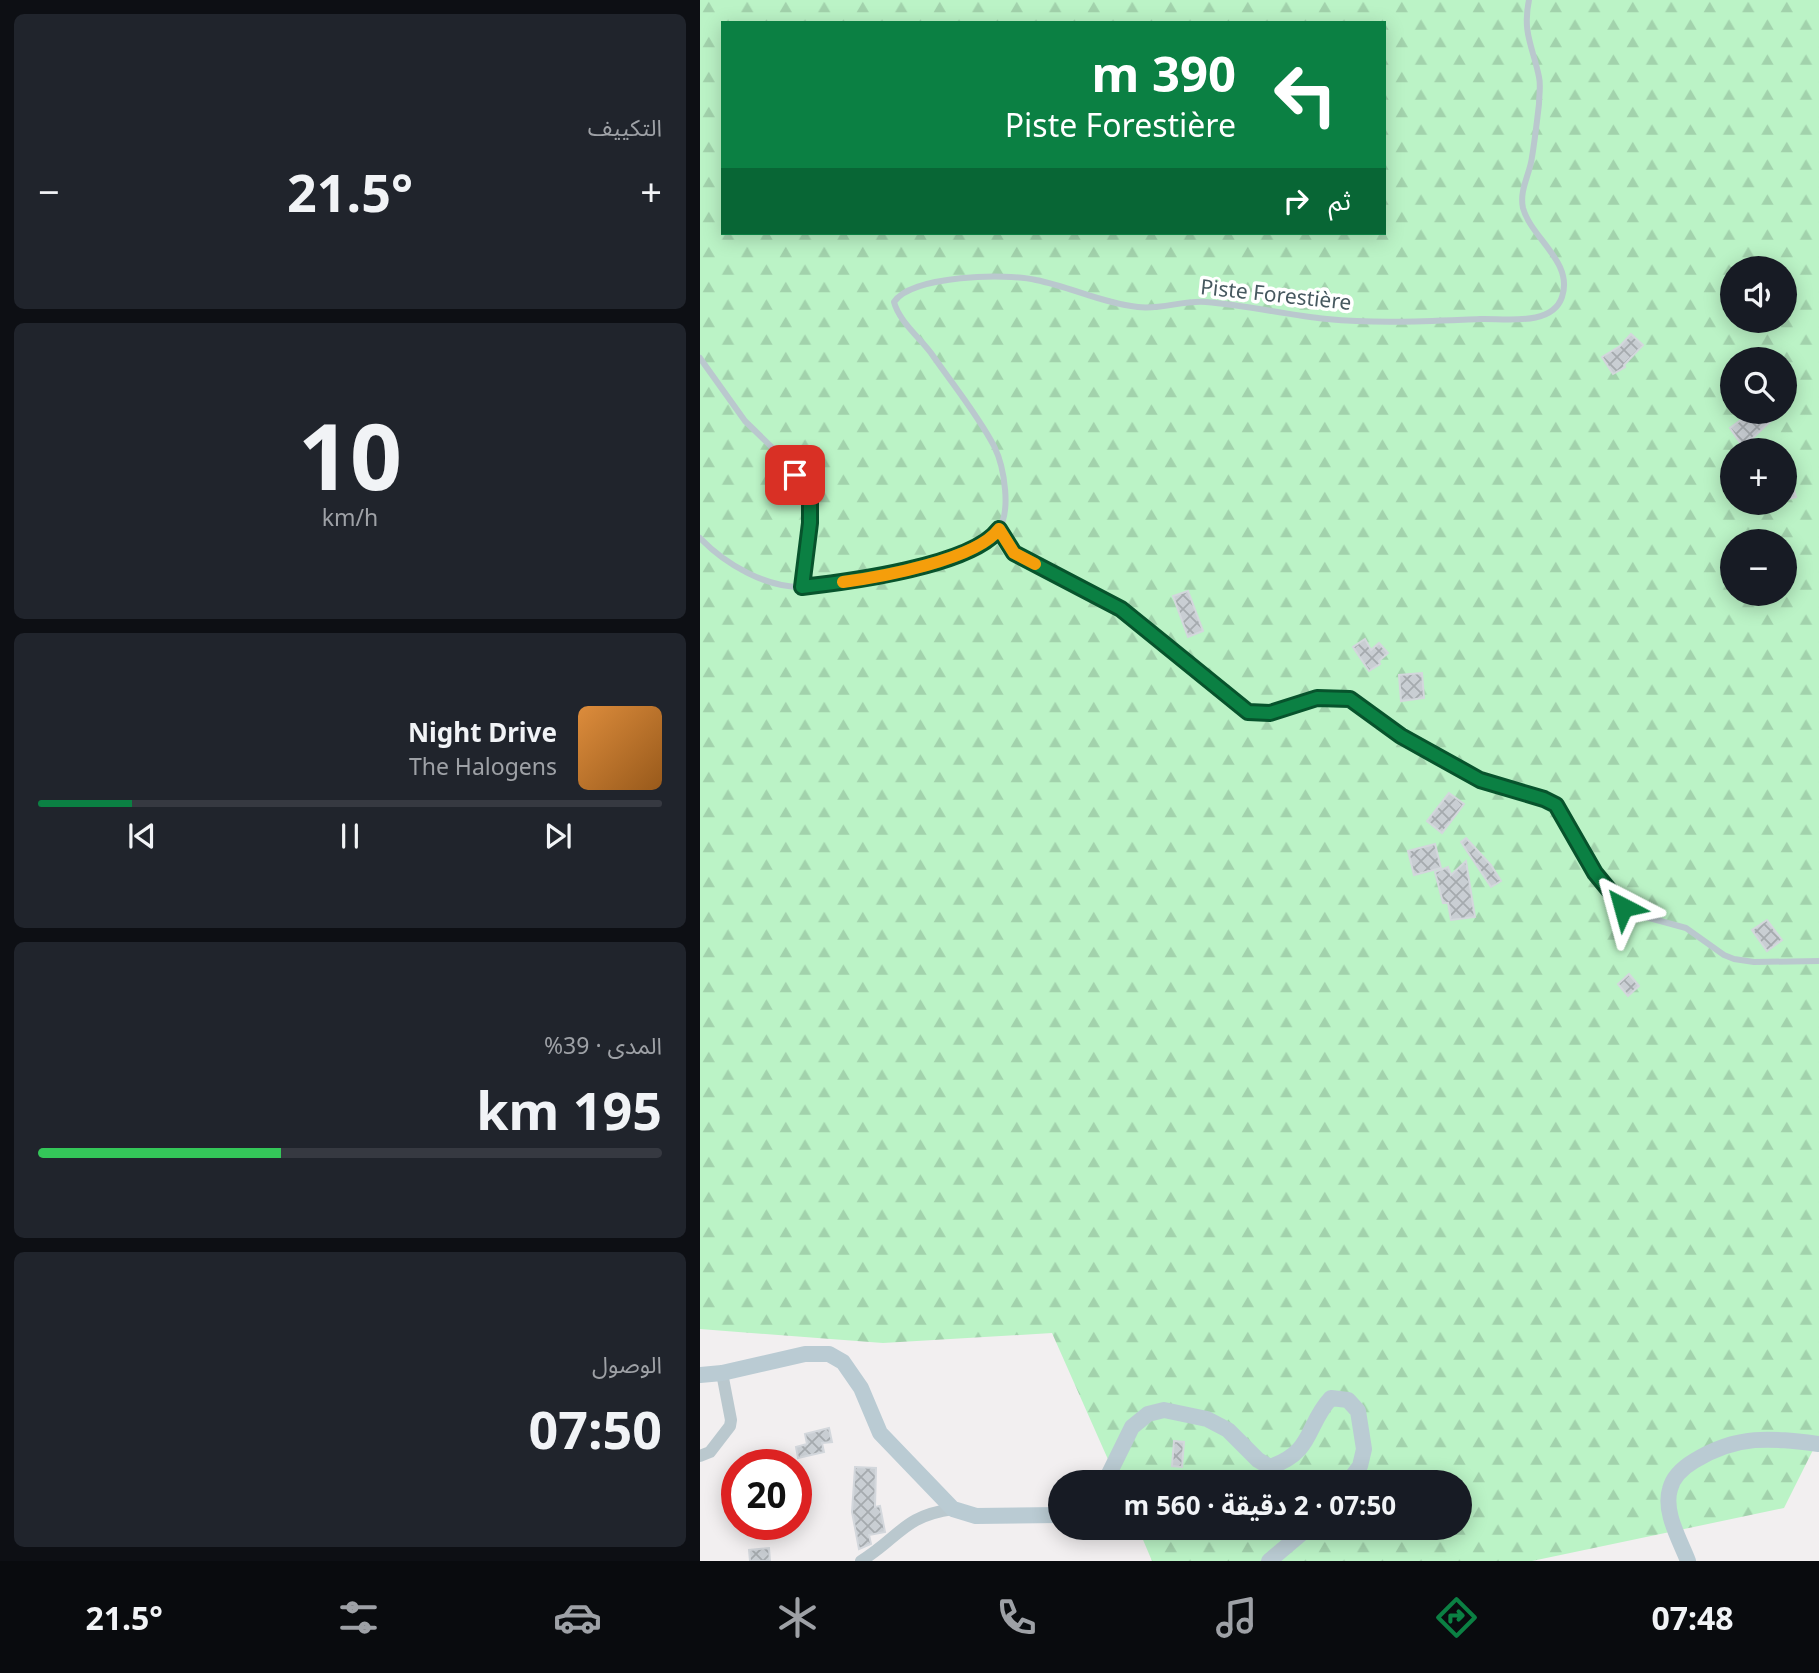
<!DOCTYPE html>
<html lang="ar">
<head>
<meta charset="utf-8">
<style>
	body { margin:0; font-family:"Noto Sans","Noto Sans Arabic",sans-serif; background:#20242c; color:#f1f3f6; direction:rtl; height:100vh; display:flex; flex-direction:column; font-size:26px; white-space:nowrap }
	* { box-sizing:border-box; margin:0 }
	p { font-size:23px; color:#9ea1a6 }
	.icon { flex:none; width:38px; height:38px; fill:none; stroke:currentColor; stroke-width:2; stroke-linecap:round; stroke-linejoin:round }
	.map { position:relative; flex:1; overflow:hidden; direction:ltr }
	.panel { display:flex; flex-direction:column; gap:14px; padding:14px; background:#0d0f14; width:700px }
	.panel>* { flex:none }
	.banner { position:absolute; left:21px; top:21px; width:665px; height:214px; border-radius:0px; box-shadow:0 4px 18px #0003; direction:rtl; background:#0b8043; color:#fff; overflow:hidden }
	.controls { position:absolute; left:1020px; top:256px; display:grid; gap:14px }
	.controls a { display:grid; place-items:center; width:77px; height:77px; border-radius:50%; background:#171b24; box-shadow:0 4px 18px #0003; font-size:35px }
	.speed { position:absolute; left:21px; top:1449px; display:flex; gap:14px; font-size:35px; font-weight:700; text-align:center }
	.speed>* { display:grid; place-content:center; width:91px; height:91px; border-radius:50%; background:#171b24; box-shadow:0 4px 18px #0003; line-height:1 }
	.speed .limit { border:10px solid #d22; background:#fff; color:#111 }
	.pin { position:absolute; display:grid; place-items:center; width:60px; height:60px; color:#fff; margin:-30px; border-radius:14px; box-shadow:0 4px 10px #0006 }
	.me { position:absolute; width:77px; margin:-38px; rotate:321deg; stroke-linejoin:round; filter:drop-shadow(0 0 5px #0008) }
	.turn { display:flex; align-items:center; gap:24px; height:147px; padding:0 35px; font-size:32px }
	.turn .icon { width:91px; height:91px; stroke-width:2.5 }
	.turn b { display:block; font-size:49px; line-height:60px }
	.then { display:flex; align-items:center; height:66px; padding:0 35px; background:#0003; gap:14px; font-size:26px }
	.big { font-size:52px; font-weight:700; line-height:1.1 }
	.panel .tile { flex:1; display:flex; flex-direction:column; justify-content:center; gap:10px; min-width:0; padding:0 24px; border-radius:10px; background:#20242c }
	.panel .dial { align-items:center; gap:0 }
	.dial b { font-size:91px; line-height:1 }
	.song { display:flex; align-items:center; gap:21px }
	.cover { width:84px; height:84px; border-radius:10px; background:linear-gradient(135deg,hsl(30 70% 55%),hsl(30 70% 35%)) }
	.played { height:7px; border-radius:4px; background:linear-gradient(90deg,#0b8043 15%,#363941 15%) }
	.keys { display:flex; justify-content:space-around; direction:ltr }
	.heat { display:flex; justify-content:space-between; align-items:center; font-size:38px; direction:ltr }
	.charge { height:10px; border-radius:5px; background:linear-gradient(90deg,#34c759 39%,#363941 0) }
	.trip { position:absolute; left:348px; top:1470px; width:424px; height:70px; border-radius:35px; background:#171b24; box-shadow:0 4px 18px #0003; font-weight:700; line-height:70px; text-align:center; direction:rtl }
	.dock { display:flex; height:112px; justify-content:space-around; align-items:center; background:#090b0e; color:#9ea1a6 }
	.dock .icon { width:49px; height:49px }
	.dock .current { color:#0b8043 }
	.dock b { font-size:32px; color:#f1f3f6 }
	main { display:flex; flex:1; min-height:0 }
	.map>svg:first-child { display:block }
</style>
</head>
<body>
<main>
<div class="map">
<svg width="1119" height="1561" viewBox="0 0 1119 1561">
	<defs>
		<pattern id="forest-firs" width="22" height="20" patternUnits="userSpaceOnUse" patternTransform="scale(1.75)"><rect width="22" height="20" fill="#bbf3c6"/><path d="M5 1l3.5 6h-7zM16 11l3.5 6h-7z" fill="#a2d2ac"/></pattern>
		<pattern id="building-cross-hatch" width="8" height="8" patternUnits="userSpaceOnUse" patternTransform="scale(1.75)"><rect width="8" height="8" fill="#c9ced3"/><path d="M0 0l8 8M0 8l8-8" fill="none" stroke="#a5aaae"/></pattern>
	</defs>
	<rect width="100%" height="100%" fill="#f2eff0"/>
	<path fill="url(#forest-firs)" fill-rule="evenodd" d="M0 0H1119V1438L1084 1508 832 1561H452L438 1528H760V1482H418L352 1333 183 1343 0 1329ZM23 23H684V233H23ZM1032 268H1085V320H1032ZM1032 359H1085V411H1032ZM1032 450H1085V502H1032ZM1032 541H1085V593H1032Z"/>
	<g fill="url(#building-cross-hatch)" stroke="#d3d7dc" stroke-width="2">
		<polygon points="931,334 943,345 924,365 925,367 913,374 902,357 920,346"/>
		<polygon points="1053,411 1066,411 1073,419 1043,447 1030,428"/>
		<polygon points="1088,468 1096,497 1085,500 1085,469"/>
		<polygon points="488,591 503,631 488,637 473,596"/>
		<polygon points="665,639 671,650 679,643 688,653 679,661 680,664 669,671 653,647"/>
		<polygon points="722,673 724,698 701,701 699,675"/>
		<polygon points="749,793 764,804 742,833 727,821"/>
		<polygon points="766,838 791,865 801,881 791,887 761,842"/>
		<polygon points="735,844 741,868 714,875 708,851"/>
		<polygon points="766,861 775,917 751,920 748,903 743,903 735,872 748,867 751,875"/>
		<polygon points="1067,920 1082,940 1067,951 1052,930"/>
		<polygon points="929,974 939,986 928,996 918,984"/>
		<polygon points="129,1428 132,1442 122,1443 124,1452 98,1458 96,1447 107,1444 105,1434"/>
		<polygon points="474,1441 484,1442 482,1467 472,1466"/>
		<polygon points="155,1467 176,1468 175,1507 180,1506 185,1532 169,1535 171,1544 159,1549 152,1512"/>
		<polygon points="69,1548 70,1561 50,1561 49,1550"/>
	</g>
	<g fill="none" stroke-linecap="round" stroke-linejoin="round">
		<g stroke="#bac8ce" stroke-width="6">
			<polyline points="0,358 45,421 87,462 110,496 110,523 102,587"/>
			<polyline points="299,529 314,553 421,609 548,711 570,713 617,698 650,700 701,736 780,780 844,799 856,805 895,873 912,895 931,913 986,928 1024,955 1034,959 1054,962 1119,961"/>
			<path d="M0 538C25 564 66 588 103 587 119 587 135 583 151 581 188 576 270 560 296 533 313 515 304 466 294 446 278 415 251 382 231 353 219 337 199 321 194 302 212 275 306 273 336 280 371 287 402 303 438 307 461 310 483 300 506 302 546 305 586 315 627 319 678 324 729 321 780 319 804 318 852 327 862 297 874 262 831 238 823 208 819 190 830 174 832 157 835 139 837 121 839 104 839 95 841 86 839 77 833 47 822 33 829 0"/>
		</g>
		<g stroke="#bac8ce" stroke-width="12">
			<polyline points="0,1456 10,1452 30,1426 31,1420 22,1373"/>
			<path d="M161 1561C200 1537 203 1516 253 1509"/>
		</g>
		<g stroke="#bacbd3" stroke-width="16">
			<polyline points="0,1375 22,1373 105,1354 129,1354 143,1362 161,1388 180,1433 253,1509 276,1516 360,1515"/>
			<path d="M405 1482 432 1427 448 1414 464 1410 507 1419 528 1430 558 1460 570 1467C615 1451 605 1426 631 1398L648 1400 658 1411 664 1449 660 1466 648 1482"/>
			<polyline points="569,1561 608,1528"/>
			<path d="M988 1561C980 1540 963 1512 970 1489 973 1477 984 1467 994 1461 1038 1434 1070 1438 1119 1444"/>
		</g>
	</g>
	<g fill="none" stroke-linecap="round" stroke-linejoin="round">
		<g stroke="#07532c" stroke-width="18">
			<path id="route" d="M95 475 110 496V523L102 587C146 582 272 566 299 529L314 553 421 609 548 712 570 713 617 698 650 699 701 736 780 780 844 799 856 805 895 873 923 907"/>
		</g>
		<use href="#route" stroke="#0b8043" stroke-width="12"/>
		<path stroke="#f59e0b" stroke-width="12" d="M143 582C180 577 276 560 299 529L314 553 335 564"/>
	</g>
	<g text-anchor="middle" dominant-baseline="central" stroke-width="7" stroke-linejoin="round" paint-order="stroke">
		<g font-size="21" fill="#46585f" stroke="#fff">
			<text transform="translate(576 294) rotate(6)">Piste Forestière</text>
		</g>
	</g>
</svg>
<div class="controls">
<a><svg class="icon" aria-label="sound" viewBox="0 0 24 24"><path d="M4 9h4l5-4v14l-5-4H4zM17 9q2 3 0 6"/></svg></a>
<a><svg class="icon" aria-label="search" viewBox="0 0 24 24"><circle cx="10" cy="10" r="6"/><path d="M15 15l6 6"/></svg></a>
<a>+</a>
<a>−</a>
</div>
<div class="speed"><div class="limit">20</div></div>
<div class="pin" style="left:95px;top:475px;background:#d93025"><svg class="icon" aria-label="arrive" viewBox="0 0 24 24"><path d="M6 21V4h12l-3 4 3 4H6"/></svg></div>
<svg class="me" style="left:923px;top:907px" viewBox="-20 -20 40 40"><path d="M0-17L14 15 0 8-14 15z" fill="#0b8043" stroke="#fff" stroke-width="4"/></svg>
<div class="trip">07:50 · 2 دقيقة · 560 m</div>
<div class="banner">
<div class="turn"><svg class="icon" aria-label="left" viewBox="0 0 24 24"><path d="M17 20v-9H6M10 6l-5 5 5 5"/></svg><div><b>390 m</b>Piste Forestière</div></div>
<div class="then">ثم<svg class="icon" aria-label="right" viewBox="0 0 24 24"><path d="M7 20v-9h11M14 6l5 5-5 5"/></svg></div>
</div>
</div>
<section class="panel">
<div class="tile"><p>التكييف</p>
<div class="heat"><a>−</a><b class="big">21.5°</b><a>+</a></div>
</div>
<div class="tile dial"><b>10</b><p>km/h</p></div>
<div class="tile">
<div class="song"><i class="cover"></i><div><b>Night Drive</b><p>The Halogens</p></div></div>
<div class="played"></div>
<div class="keys"><svg class="icon" aria-label="previous" viewBox="0 0 24 24"><path d="M18 5L8 12l10 7zM5 5v14"/></svg><svg class="icon" aria-label="pause" viewBox="0 0 24 24"><path d="M8 5v14M16 5v14"/></svg><svg class="icon" aria-label="next" viewBox="0 0 24 24"><path d="M6 5l10 7-10 7zM19 5v14"/></svg></div>
</div>
<div class="tile"><p>المدى · 39%</p><b class="big">195 km</b><div class="charge"></div></div>
<div class="tile"><p>الوصول</p><b class="big">07:50</b></div>
</section>
</main>
<nav class="dock">
<b>07:48</b>
<svg class="icon current" aria-label="directions" viewBox="0 0 24 24"><path d="M12 3l9 9-9 9-9-9zM9 14v-3h6M13 9l2 2-2 2"/></svg>
<svg class="icon" aria-label="music" viewBox="0 0 24 24"><path d="M9 18V5l10-2v13"/><circle cx="6" cy="18" r="3"/><circle cx="16" cy="16" r="3"/></svg>
<svg class="icon" aria-label="phone" viewBox="0 0 24 24"><path d="M5 4h4l2 5-3 2q2 4 5 5l2-3 5 2v4C11 20 4 13 5 4z"/></svg>
<svg class="icon" aria-label="climate" viewBox="0 0 24 24"><path d="M12 3v18M4 7l16 10M4 17L20 7"/></svg>
<svg class="icon" aria-label="car" viewBox="0 0 24 24"><path d="M5 17H2v-5l4-1 3-4h7l3 4 3 1v5h-3M9 17h6M6 11h13"/><circle cx="7" cy="17" r="2"/><circle cx="17" cy="17" r="2"/></svg>
<svg class="icon" aria-label="filters" viewBox="0 0 24 24"><path d="M4 7h16M4 17h16"/><circle cx="9" cy="7" r="2"/><circle cx="15" cy="17" r="2"/></svg>
<b>21.5°</b>
</nav>
</body>
</html>
